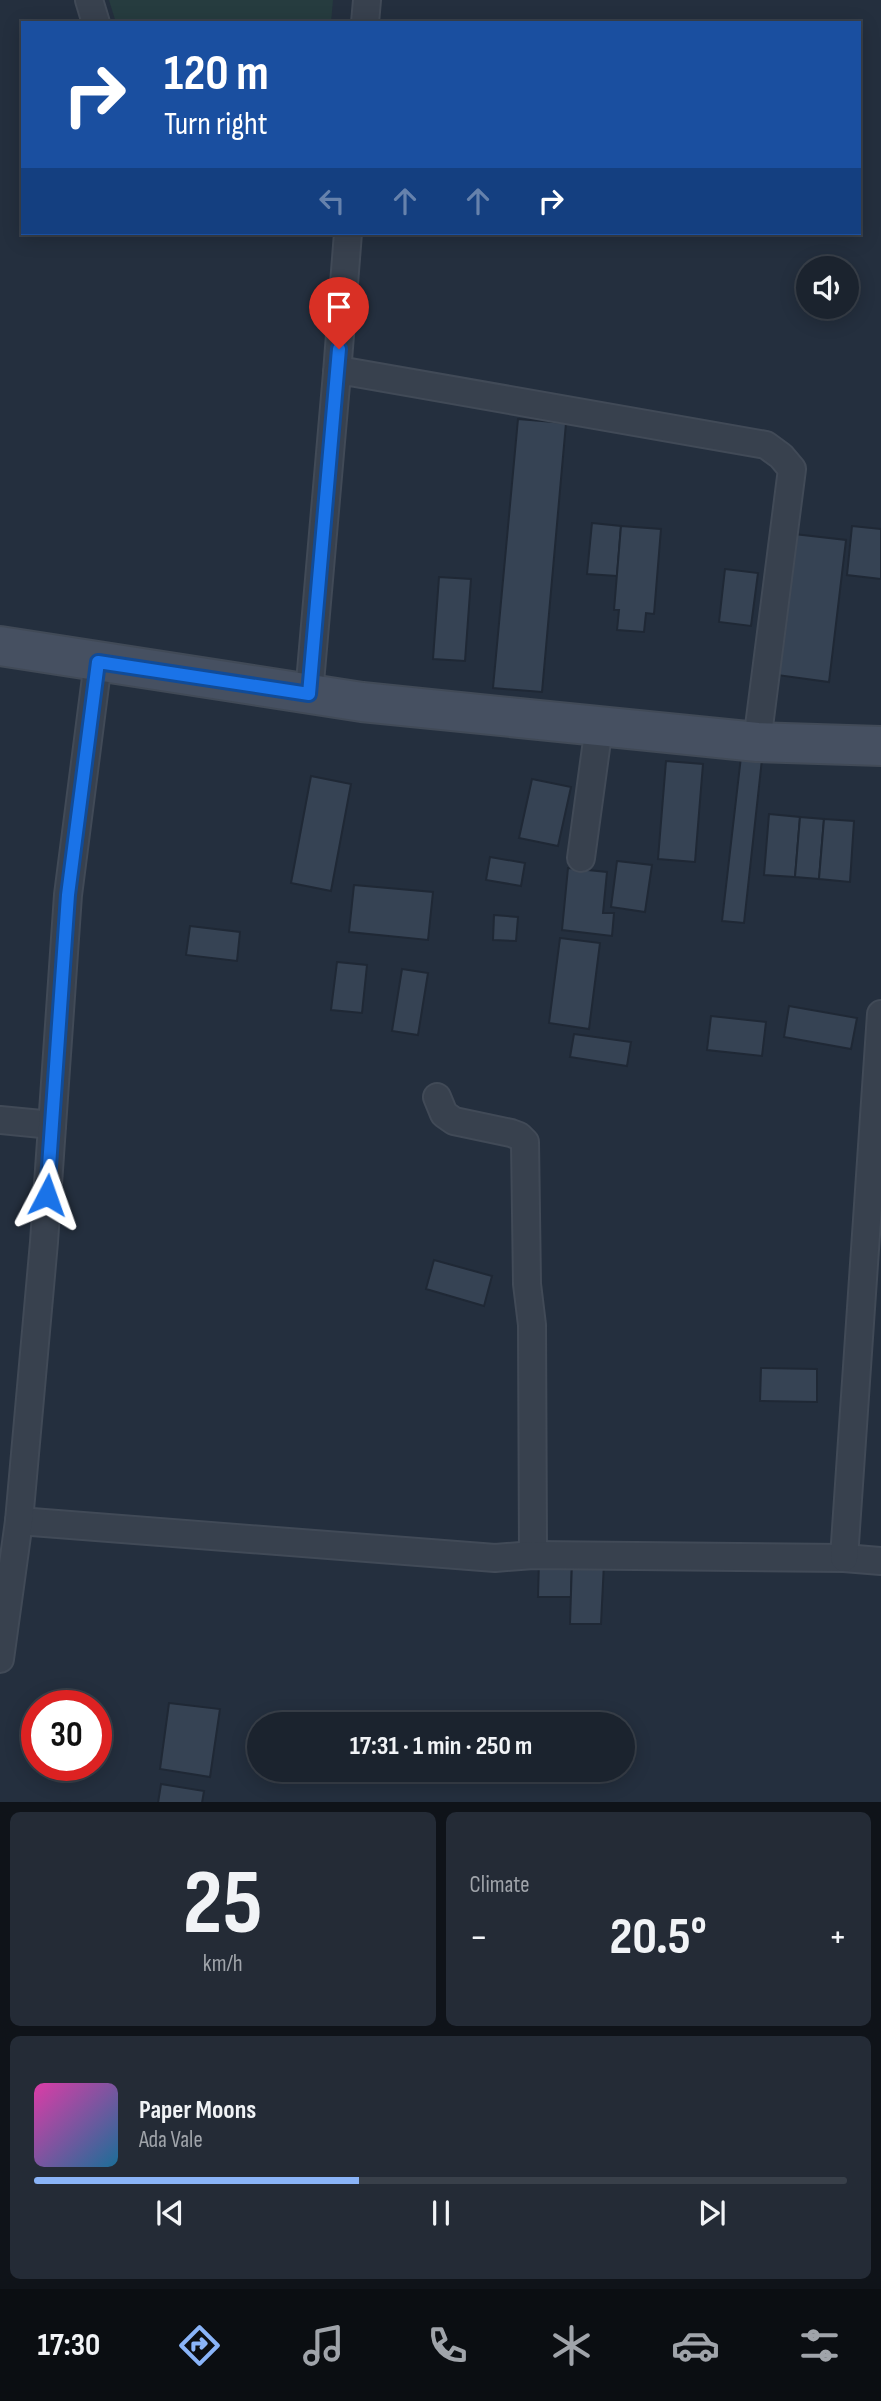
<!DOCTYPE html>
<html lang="en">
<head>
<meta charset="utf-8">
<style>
	body { margin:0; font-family:"Sofia Sans Condensed",sans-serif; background:#242b36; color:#f1f3f6; height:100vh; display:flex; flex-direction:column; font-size:26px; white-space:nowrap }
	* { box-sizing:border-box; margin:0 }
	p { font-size:23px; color:#a0a4aa }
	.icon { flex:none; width:38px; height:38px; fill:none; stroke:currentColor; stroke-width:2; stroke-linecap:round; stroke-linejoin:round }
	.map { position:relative; height:1802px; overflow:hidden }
	.sheet { display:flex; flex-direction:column; gap:10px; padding:10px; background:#0f1319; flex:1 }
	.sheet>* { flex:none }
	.top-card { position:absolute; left:21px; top:21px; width:840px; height:214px; border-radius:0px; box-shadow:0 4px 18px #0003,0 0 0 2px #39404a; background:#1a4fa0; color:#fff; overflow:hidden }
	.tools { position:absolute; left:796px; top:256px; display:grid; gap:14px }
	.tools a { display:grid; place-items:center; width:63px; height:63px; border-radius:50%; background:#1b232e; box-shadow:0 4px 18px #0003,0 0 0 2px #39404a; font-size:35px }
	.speed { position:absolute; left:21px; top:1690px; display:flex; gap:14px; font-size:35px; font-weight:700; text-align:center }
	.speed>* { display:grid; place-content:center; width:91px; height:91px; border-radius:50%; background:#1b232e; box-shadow:0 4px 18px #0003,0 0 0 2px #39404a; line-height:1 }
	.speed .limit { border:10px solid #d22; background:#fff; color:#111 }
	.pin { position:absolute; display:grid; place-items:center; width:60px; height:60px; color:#fff; margin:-72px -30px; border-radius:50% 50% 50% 0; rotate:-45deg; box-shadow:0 0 7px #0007 }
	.pin .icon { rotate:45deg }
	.me { position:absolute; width:77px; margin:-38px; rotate:4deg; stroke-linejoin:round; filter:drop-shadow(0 0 5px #0008) }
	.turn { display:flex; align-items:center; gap:24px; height:147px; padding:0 28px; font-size:32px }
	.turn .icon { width:91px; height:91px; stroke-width:2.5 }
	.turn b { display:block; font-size:49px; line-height:60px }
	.lanes { display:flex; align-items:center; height:66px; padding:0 28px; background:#0003; justify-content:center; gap:35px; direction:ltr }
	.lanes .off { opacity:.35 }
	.big { font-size:52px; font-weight:700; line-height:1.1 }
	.sheet .tile { flex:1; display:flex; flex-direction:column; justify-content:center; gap:10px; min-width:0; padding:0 24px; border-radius:10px; background:#242b36 }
	.sheet .dial { align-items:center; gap:0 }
	.dial b { font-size:91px; line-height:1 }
	.song { display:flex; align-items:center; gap:21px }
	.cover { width:84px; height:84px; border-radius:10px; background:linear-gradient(135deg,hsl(320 70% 55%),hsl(200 70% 35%)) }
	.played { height:7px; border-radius:4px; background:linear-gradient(90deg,#8ab4f8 40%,#39404a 40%) }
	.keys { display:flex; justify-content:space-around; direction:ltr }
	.heat { display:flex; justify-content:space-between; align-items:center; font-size:38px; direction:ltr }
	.sheet .tiles { flex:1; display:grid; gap:10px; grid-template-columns:1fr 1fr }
	.tile:last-child { grid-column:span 2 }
	.trip { position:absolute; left:247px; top:1712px; width:388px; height:70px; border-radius:35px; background:#1b232e; box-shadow:0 4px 18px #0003,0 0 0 2px #39404a; font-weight:700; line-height:70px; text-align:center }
	.dock { display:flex; height:112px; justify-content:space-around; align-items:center; background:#0b0e12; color:#a0a4aa }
	.dock .icon { width:49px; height:49px }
	.dock .selected { color:#8ab4f8 }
	.dock b { font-size:32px; color:#f1f3f6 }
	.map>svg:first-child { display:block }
</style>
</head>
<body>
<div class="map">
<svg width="881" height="1803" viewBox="0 0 881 1803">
	<rect width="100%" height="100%" fill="#242f3e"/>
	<polygon fill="#263c3f" points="109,0 333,0 331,23 116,23"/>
	<g fill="#364354" stroke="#1f2835" stroke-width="2">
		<polygon points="518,419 566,423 542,692 493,688"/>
		<polygon points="592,523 621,526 617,576 587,574"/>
		<polygon points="621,526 661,529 654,614 646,613 644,632 617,630 619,610 614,610"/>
		<polygon points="852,526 881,529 881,579 847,575"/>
		<polygon points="794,534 846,540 829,682 777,675"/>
		<polygon points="725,569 758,573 751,626 719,622"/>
		<polygon points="439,577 471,579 465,661 433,659"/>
		<polygon points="742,748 763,750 744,923 722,921"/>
		<polygon points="666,761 703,764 695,862 658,859"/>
		<polygon points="311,776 351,784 331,891 291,883"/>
		<polygon points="532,779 571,787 558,846 519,838"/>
		<polygon points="769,814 800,817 795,877 764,875"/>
		<polygon points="800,817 824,819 819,879 795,877"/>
		<polygon points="824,819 854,821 850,882 819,879"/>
		<polygon points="490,857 525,863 521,886 486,880"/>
		<polygon points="617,861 652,865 645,912 611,907"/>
		<polygon points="568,868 607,872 603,913 614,913 612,936 562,930"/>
		<polygon points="354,885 433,892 428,940 349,932"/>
		<polygon points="494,915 518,917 516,941 493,940"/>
		<polygon points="190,926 240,932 237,961 186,955"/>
		<polygon points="560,938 600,943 589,1029 549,1023"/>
		<polygon points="337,962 367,965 362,1013 331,1010"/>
		<polygon points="402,969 428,973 418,1035 392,1031"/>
		<polygon points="789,1006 857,1018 851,1049 784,1037"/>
		<polygon points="711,1016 766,1022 762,1056 707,1050"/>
		<polygon points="574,1034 631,1042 627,1066 570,1057"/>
		<polygon points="434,1260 492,1276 484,1306 426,1289"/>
		<polygon points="761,1368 817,1369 817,1402 760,1401"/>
		<polygon points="539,1561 572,1561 571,1597 538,1597"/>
		<polygon points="572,1561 604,1563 601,1624 570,1624"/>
		<polygon points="169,1703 220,1709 210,1777 160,1769"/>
		<polygon points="161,1784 204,1791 202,1803 158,1803"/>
	</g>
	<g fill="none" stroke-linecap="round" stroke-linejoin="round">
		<g stroke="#414a57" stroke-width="30">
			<g id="street">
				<polyline points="89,0 96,23"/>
				<polyline points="365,23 367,0"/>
				<polyline points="337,373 348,233"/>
				<polyline points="309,694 337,373 350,372 766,445 781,456 792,469 757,742"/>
				<polyline points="581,858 599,726"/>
				<polyline points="437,1097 444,1114 454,1121 511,1133 519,1136 525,1142 527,1284 532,1325 533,1555"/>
				<polyline points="0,1120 52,1125"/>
				<polyline points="19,1521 495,1558 533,1555 844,1558 881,1561"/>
				<polyline points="844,1558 881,1014"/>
				<polyline points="0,1659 19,1521 44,1242 68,895 98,662"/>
			</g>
		</g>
		<g stroke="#414a57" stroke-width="42">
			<polyline id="secondary" points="0,646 362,702 757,742 881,746"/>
		</g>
		<use href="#street" stroke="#38414e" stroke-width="26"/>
		<use href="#secondary" stroke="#465061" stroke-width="38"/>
	</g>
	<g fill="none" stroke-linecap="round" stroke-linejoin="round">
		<g stroke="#114b97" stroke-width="18">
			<polyline id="route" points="47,1195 68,895 98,662 309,694 339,349"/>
		</g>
		<use href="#route" stroke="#1a73e8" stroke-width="12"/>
	</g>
</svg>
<div class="tools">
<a><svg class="icon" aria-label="sound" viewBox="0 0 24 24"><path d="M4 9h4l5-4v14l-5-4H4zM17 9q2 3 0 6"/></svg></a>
</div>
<div class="speed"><div class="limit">30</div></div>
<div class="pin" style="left:339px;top:349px;background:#d93025"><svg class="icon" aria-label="arrive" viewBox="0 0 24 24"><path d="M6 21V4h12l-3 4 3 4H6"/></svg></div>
<svg class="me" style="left:47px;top:1195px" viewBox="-20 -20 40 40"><path d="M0-17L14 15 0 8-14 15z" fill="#1a73e8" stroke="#fff" stroke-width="4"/></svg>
<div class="trip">17:31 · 1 min · 250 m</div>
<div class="top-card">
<div class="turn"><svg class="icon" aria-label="right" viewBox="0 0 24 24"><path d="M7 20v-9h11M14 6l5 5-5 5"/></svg><div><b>120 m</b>Turn right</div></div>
<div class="lanes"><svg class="icon off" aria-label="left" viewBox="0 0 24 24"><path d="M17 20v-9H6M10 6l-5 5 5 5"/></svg><svg class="icon off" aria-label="ahead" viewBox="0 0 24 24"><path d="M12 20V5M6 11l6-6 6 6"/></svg><svg class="icon off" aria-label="ahead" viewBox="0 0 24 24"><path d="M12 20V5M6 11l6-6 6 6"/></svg><svg class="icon" aria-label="right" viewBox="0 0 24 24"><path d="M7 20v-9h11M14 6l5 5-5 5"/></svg></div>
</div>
</div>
<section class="sheet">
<div class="tiles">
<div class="tile dial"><b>25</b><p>km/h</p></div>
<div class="tile"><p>Climate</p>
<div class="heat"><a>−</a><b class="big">20.5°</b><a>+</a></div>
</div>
<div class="tile">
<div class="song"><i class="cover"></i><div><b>Paper Moons</b><p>Ada Vale</p></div></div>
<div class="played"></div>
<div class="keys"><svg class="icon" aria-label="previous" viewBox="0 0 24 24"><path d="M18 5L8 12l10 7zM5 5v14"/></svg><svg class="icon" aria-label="pause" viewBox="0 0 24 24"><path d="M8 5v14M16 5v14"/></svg><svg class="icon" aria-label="next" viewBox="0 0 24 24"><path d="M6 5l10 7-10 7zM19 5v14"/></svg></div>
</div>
</div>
</section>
<nav class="dock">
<b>17:30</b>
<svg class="icon selected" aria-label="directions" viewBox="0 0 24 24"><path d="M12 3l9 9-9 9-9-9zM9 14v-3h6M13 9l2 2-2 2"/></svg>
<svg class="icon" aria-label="music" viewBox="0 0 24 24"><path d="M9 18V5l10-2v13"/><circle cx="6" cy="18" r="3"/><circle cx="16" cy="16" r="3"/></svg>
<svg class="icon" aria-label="phone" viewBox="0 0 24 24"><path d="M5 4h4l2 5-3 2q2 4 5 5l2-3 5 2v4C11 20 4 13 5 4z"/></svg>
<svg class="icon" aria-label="climate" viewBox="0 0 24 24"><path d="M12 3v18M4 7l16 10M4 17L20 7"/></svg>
<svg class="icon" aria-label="car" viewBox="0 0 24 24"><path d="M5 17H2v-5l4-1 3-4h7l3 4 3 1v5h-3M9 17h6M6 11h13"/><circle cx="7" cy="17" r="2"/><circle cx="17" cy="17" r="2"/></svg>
<svg class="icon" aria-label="filters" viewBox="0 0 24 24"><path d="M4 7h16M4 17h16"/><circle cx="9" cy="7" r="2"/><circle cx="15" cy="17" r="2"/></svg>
</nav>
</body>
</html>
